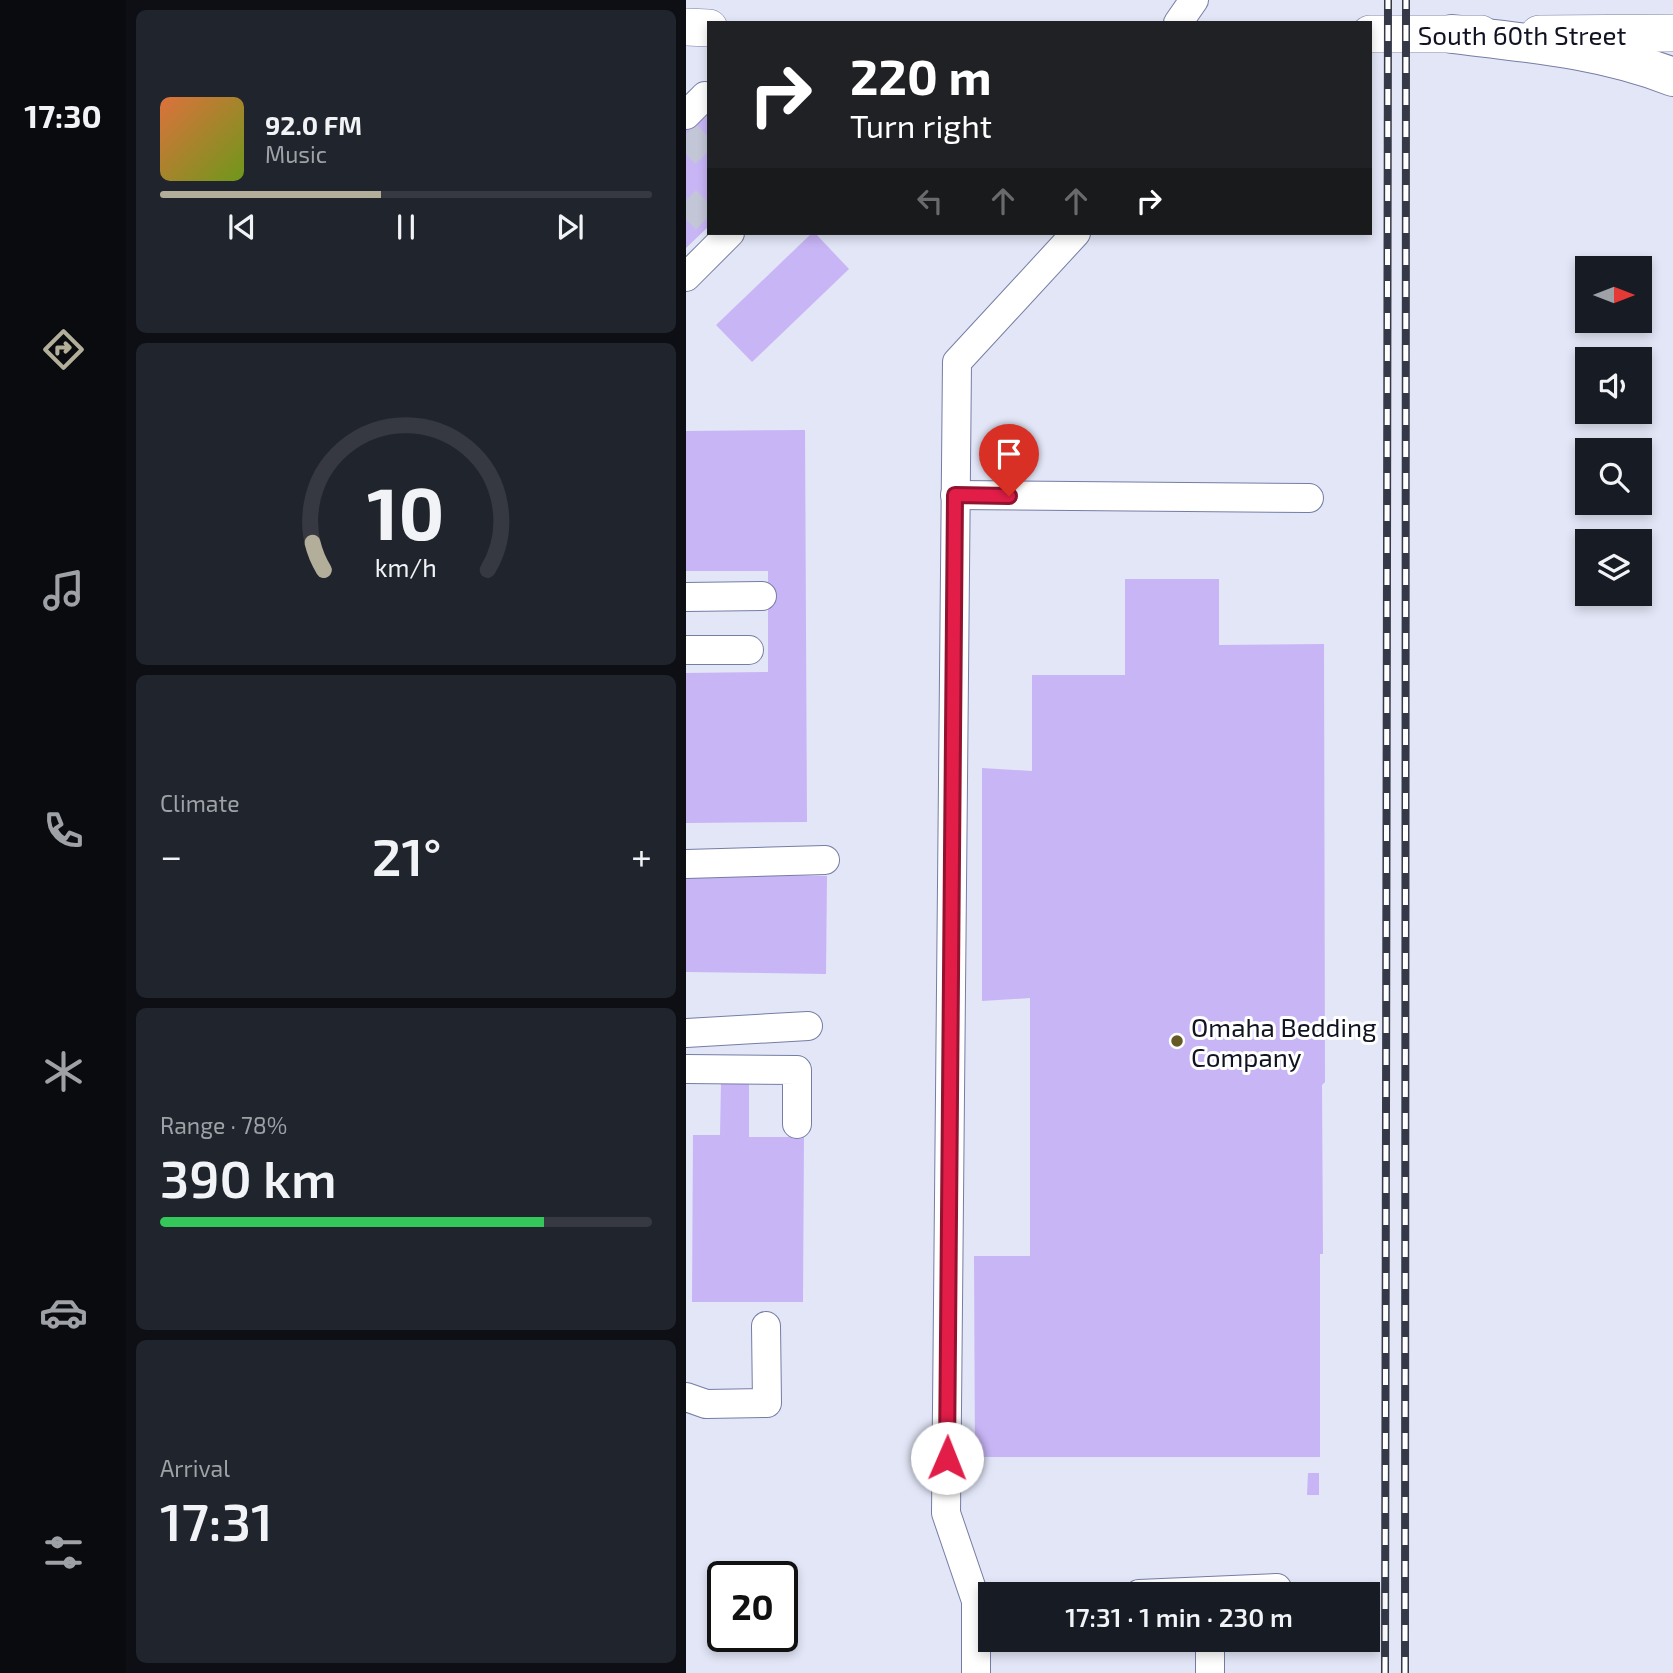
<!DOCTYPE html>
<html lang="en">
<head>
<meta charset="utf-8">
<style>
	body { margin:0; font-family:"Exo 2",sans-serif; background:#20242c; color:#f1f3f6; height:100vh; display:flex; flex-direction:column; font-size:26px; white-space:nowrap }
	* { box-sizing:border-box; margin:0 }
	p { font-size:23px; color:#9ea1a6 }
	.icon { flex:none; width:38px; height:38px; fill:none; stroke:currentColor; stroke-width:2; stroke-linecap:round; stroke-linejoin:round }
	.map { position:relative; flex:1; overflow:hidden }
	.sheet { display:flex; flex-direction:column; gap:10px; padding:10px; background:#0d0f14; width:560px }
	.sheet>* { flex:none }
	.top-card { position:absolute; left:21px; top:21px; width:665px; height:214px; border-radius:0px; box-shadow:0 4px 10px #0003; background:#202124; color:#fff; overflow:hidden }
	.needle { width:46px; rotate:90deg }
	.fabs { position:absolute; left:889px; top:256px; display:grid; gap:14px }
	.fabs a { display:grid; place-items:center; width:77px; height:77px; border-radius:0px; background:#171b24; box-shadow:0 4px 10px #0003; font-size:35px }
	.speed { position:absolute; left:21px; top:1561px; display:flex; gap:14px; font-size:35px; font-weight:700; text-align:center }
	.speed>* { display:grid; place-content:center; width:91px; height:91px; border-radius:50%; background:#171b24; box-shadow:0 4px 10px #0003; line-height:1 }
	.speed .limit { border:4px solid #111; border-radius:10px; background:#fff; color:#111 }
	.pin { position:absolute; display:grid; place-items:center; width:60px; height:60px; color:#fff; margin:-72px -30px; border-radius:50% 50% 50% 0; rotate:-45deg; box-shadow:0 0 7px #0007 }
	.pin .icon { rotate:45deg }
	.me { position:absolute; width:77px; margin:-38px; rotate:1deg; stroke-linejoin:round; filter:drop-shadow(0 0 5px #0008) }
	.turn { display:flex; align-items:center; gap:24px; height:147px; padding:0 28px; font-size:32px }
	.turn .icon { width:91px; height:91px; stroke-width:2.5 }
	.turn b { display:block; font-size:49px; line-height:60px }
	.lanes { display:flex; align-items:center; height:66px; padding:0 28px; background:#0003; justify-content:center; gap:35px; direction:ltr }
	.lanes .off { opacity:.35 }
	.big { font-size:52px; font-weight:600; line-height:1.1 }
	.sheet .tile { flex:1; display:flex; flex-direction:column; justify-content:center; gap:10px; min-width:0; padding:0 24px; border-radius:10px; background:#20242c }
	.sheet .dial { align-items:center; gap:0 }
	.dial svg { height:182px; overflow:visible; fill:none; stroke:#363941; stroke-width:7; stroke-linecap:round; text-anchor:middle }
	.dial text { fill:#f1f3f6; stroke:none }
	.song { display:flex; align-items:center; gap:21px }
	.cover { width:84px; height:84px; border-radius:10px; background:linear-gradient(135deg,hsl(20 70% 55%),hsl(80 70% 35%)) }
	.played { height:7px; border-radius:4px; background:linear-gradient(90deg,#b2ae99 45%,#363941 45%) }
	.keys { display:flex; justify-content:space-around; direction:ltr }
	.heat { display:flex; justify-content:space-between; align-items:center; font-size:38px; direction:ltr }
	.charge { height:10px; border-radius:5px; background:linear-gradient(90deg,#34c759 78%,#363941 0) }
	.trip { position:absolute; left:292px; top:1582px; width:402px; height:70px; border-radius:0px; background:#171b24; box-shadow:0 4px 10px #0003; font-weight:600; line-height:70px; text-align:center }
	main { display:flex; flex:1; min-height:0 }
	.menu { display:flex; flex-direction:column; width:126px; justify-content:space-around; align-items:center; background:#090b0e; color:#9ea1a6 }
	.menu .icon { width:49px; height:49px }
	.menu .selected { color:#b2ae99 }
	.menu b { font-size:32px; color:#f1f3f6 }
	.map>svg:first-child { display:block }
</style>
</head>
<body>
<main>
<nav class="menu">
<b>17:30</b>
<svg class="icon selected" aria-label="directions" viewBox="0 0 24 24"><path d="M12 3l9 9-9 9-9-9zM9 14v-3h6M13 9l2 2-2 2"/></svg>
<svg class="icon" aria-label="music" viewBox="0 0 24 24"><path d="M9 18V5l10-2v13"/><circle cx="6" cy="18" r="3"/><circle cx="16" cy="16" r="3"/></svg>
<svg class="icon" aria-label="phone" viewBox="0 0 24 24"><path d="M5 4h4l2 5-3 2q2 4 5 5l2-3 5 2v4C11 20 4 13 5 4z"/></svg>
<svg class="icon" aria-label="climate" viewBox="0 0 24 24"><path d="M12 3v18M4 7l16 10M4 17L20 7"/></svg>
<svg class="icon" aria-label="car" viewBox="0 0 24 24"><path d="M5 17H2v-5l4-1 3-4h7l3 4 3 1v5h-3M9 17h6M6 11h13"/><circle cx="7" cy="17" r="2"/><circle cx="17" cy="17" r="2"/></svg>
<svg class="icon" aria-label="filters" viewBox="0 0 24 24"><path d="M4 7h16M4 17h16"/><circle cx="9" cy="7" r="2"/><circle cx="15" cy="17" r="2"/></svg>
</nav>
<section class="sheet">
<div class="tile">
<div class="song"><i class="cover"></i><div><b>92.0 FM</b><p>Music</p></div></div>
<div class="played"></div>
<div class="keys"><svg class="icon" aria-label="previous" viewBox="0 0 24 24"><path d="M18 5L8 12l10 7zM5 5v14"/></svg><svg class="icon" aria-label="pause" viewBox="0 0 24 24"><path d="M8 5v14M16 5v14"/></svg><svg class="icon" aria-label="next" viewBox="0 0 24 24"><path d="M6 5l10 7-10 7zM19 5v14"/></svg></div>
</div>
<div class="tile dial"><svg viewBox="0 0 100 80">
<path d="M14 69A42 42 0 1 1 86 69"/>
<path d="M14 69A42 42 0 0 1 9 57" stroke="#b2ae99"/>
<text x="50" y="56" font-size="32" font-weight="700">10</text>
<text x="50" y="72" font-size="11">km/h</text>
</svg></div>
<div class="tile"><p>Climate</p>
<div class="heat"><a>−</a><b class="big">21°</b><a>+</a></div>
</div>
<div class="tile"><p>Range · 78%</p><b class="big">390 km</b><div class="charge"></div></div>
<div class="tile"><p>Arrival</p><b class="big">17:31</b></div>
</section>
<div class="map">
<svg width="987" height="1673" viewBox="0 0 987 1673">
	<rect width="100%" height="100%" fill="#e2e6f7"/>
	<g fill="#c8b5f6">
		<polygon points="23,111 23,226 0,248 0,124"/>
		<polygon points="126,233 129,233 163,269 66,362 30,325"/>
		<polygon points="119,430 121,822 0,823 0,673 82,672 82,571 0,571 0,431"/>
		<polygon points="439,579 533,579 533,645 638,644 639,1082 636,1085 637,1254 634,1254 634,1457 289,1457 288,1256 344,1256 344,998 296,1001 296,768 346,771 346,675 439,675"/>
		<polygon points="0,874 141,876 140,974 0,972"/>
		<polygon points="35,1083 63,1083 63,1137 118,1137 117,1302 6,1302 7,1135 34,1135"/>
		<polygon points="622,1473 633,1473 633,1495 621,1495"/>
	</g>
	<g fill="none" stroke-linecap="round" stroke-linejoin="round">
		<g stroke="#c3c6d7" stroke-width="28" stroke-dasharray="28 14" stroke-linecap="butt">
			<polyline points="0,134 23,158"/>
			<polyline points="0,200 23,223"/>
		</g>
		<g stroke="#767da4" stroke-width="30">
			<g id="minor">
				<polyline points="492,23 508,0"/>
				<polyline points="0,115 19,96 23,100"/>
				<polyline points="0,277 44,233"/>
				<polyline points="269,495 623,498"/>
				<polyline points="0,597 76,596"/>
				<polyline points="0,650 63,650"/>
				<polyline points="0,864 139,860"/>
				<polyline points="0,1033 122,1026"/>
				<polyline points="0,1069 111,1070 111,1124"/>
				<polyline points="0,1397 20,1404 81,1403 80,1326"/>
				<polyline points="523,1591 591,1588"/>
				<polyline points="453,1594 523,1591 523,1594"/>
				<polyline points="524,1640 524,1673"/>
				<polyline points="290,1673 290,1601 260,1513 271,362 390,233"/>
			</g>
		</g>
		<g stroke="#767da4" stroke-width="38">
			<g id="major">
				<polyline points="0,27 23,28"/>
				<polyline points="684,34 795,34"/>
				<polyline points="853,34 987,33"/>
			</g>
		</g>
		<g stroke="#767da4" stroke-width="40">
			<path id="highway" d="M766 34C841 43 916 49 987 77"/>
		</g>
		<use href="#minor" stroke="#fff" stroke-width="28"/>
		<use href="#major" stroke="#fff" stroke-width="37"/>
		<use href="#highway" stroke="#fff" stroke-width="38"/>
		<g stroke="#353847" stroke-width="8">
			<g id="rail">
				<polyline points="699,1673 702,0"/>
				<polyline points="719,1673 720,0"/>
			</g>
		</g>
		<use href="#rail" stroke="#fff" stroke-width="5" stroke-dasharray="16" stroke-linecap="butt"/>
	</g>
	<g fill="none" stroke-linecap="round" stroke-linejoin="round">
		<g stroke="#92132f" stroke-width="18">
			<polyline id="route" points="261,1458 269,495 323,496"/>
		</g>
		<use href="#route" stroke="#e11d48" stroke-width="12"/>
	</g>
	<circle fill="#655a27" stroke="#fff" stroke-width="2.5" cx="491" cy="1041" r="7"/>
	<g text-anchor="middle" dominant-baseline="central" stroke-width="6" stroke-linejoin="round" paint-order="stroke">
		<g font-size="26" fill="#111322" stroke="#fff">
			<text x="836" y="34">South 60th Street</text>
		</g>
		<g font-size="26" fill="#111322" stroke="#fff" text-anchor="start">
			<text x="505" y="1026">Omaha Bedding<tspan x="505" dy="30">Company</tspan></text>
		</g>
	</g>
</svg>
<div class="fabs">
<a><svg class="needle" viewBox="-14 -14 28 28"><path d="M0-13l5 13h-10z" fill="#e53935"/><path d="M0 13l5-13h-10z" fill="#9ea1a6"/></svg></a>
<a><svg class="icon" aria-label="sound" viewBox="0 0 24 24"><path d="M4 9h4l5-4v14l-5-4H4zM17 9q2 3 0 6"/></svg></a>
<a><svg class="icon" aria-label="search" viewBox="0 0 24 24"><circle cx="10" cy="10" r="6"/><path d="M15 15l6 6"/></svg></a>
<a><svg class="icon" aria-label="layers" viewBox="0 0 24 24"><path d="M12 4l9 5-9 5-9-5zM3 14l9 5 9-5"/></svg></a>
</div>
<div class="speed"><div class="limit">20</div></div>
<div class="pin" style="left:323px;top:496px;background:#d93025"><svg class="icon" aria-label="arrive" viewBox="0 0 24 24"><path d="M6 21V4h12l-3 4 3 4H6"/></svg></div>
<svg class="me" style="left:261px;top:1458px" viewBox="-20 -20 40 40"><circle r="19" fill="#fff"/><path d="M0-13L10 11 0 6-10 11z" fill="#e11d48"/></svg>
<div class="trip">17:31 · 1 min · 230 m</div>
<div class="top-card">
<div class="turn"><svg class="icon" aria-label="right" viewBox="0 0 24 24"><path d="M7 20v-9h11M14 6l5 5-5 5"/></svg><div><b>220 m</b>Turn right</div></div>
<div class="lanes"><svg class="icon off" aria-label="left" viewBox="0 0 24 24"><path d="M17 20v-9H6M10 6l-5 5 5 5"/></svg><svg class="icon off" aria-label="ahead" viewBox="0 0 24 24"><path d="M12 20V5M6 11l6-6 6 6"/></svg><svg class="icon off" aria-label="ahead" viewBox="0 0 24 24"><path d="M12 20V5M6 11l6-6 6 6"/></svg><svg class="icon" aria-label="right" viewBox="0 0 24 24"><path d="M7 20v-9h11M14 6l5 5-5 5"/></svg></div>
</div>
</div>
</main>
</body>
</html>
